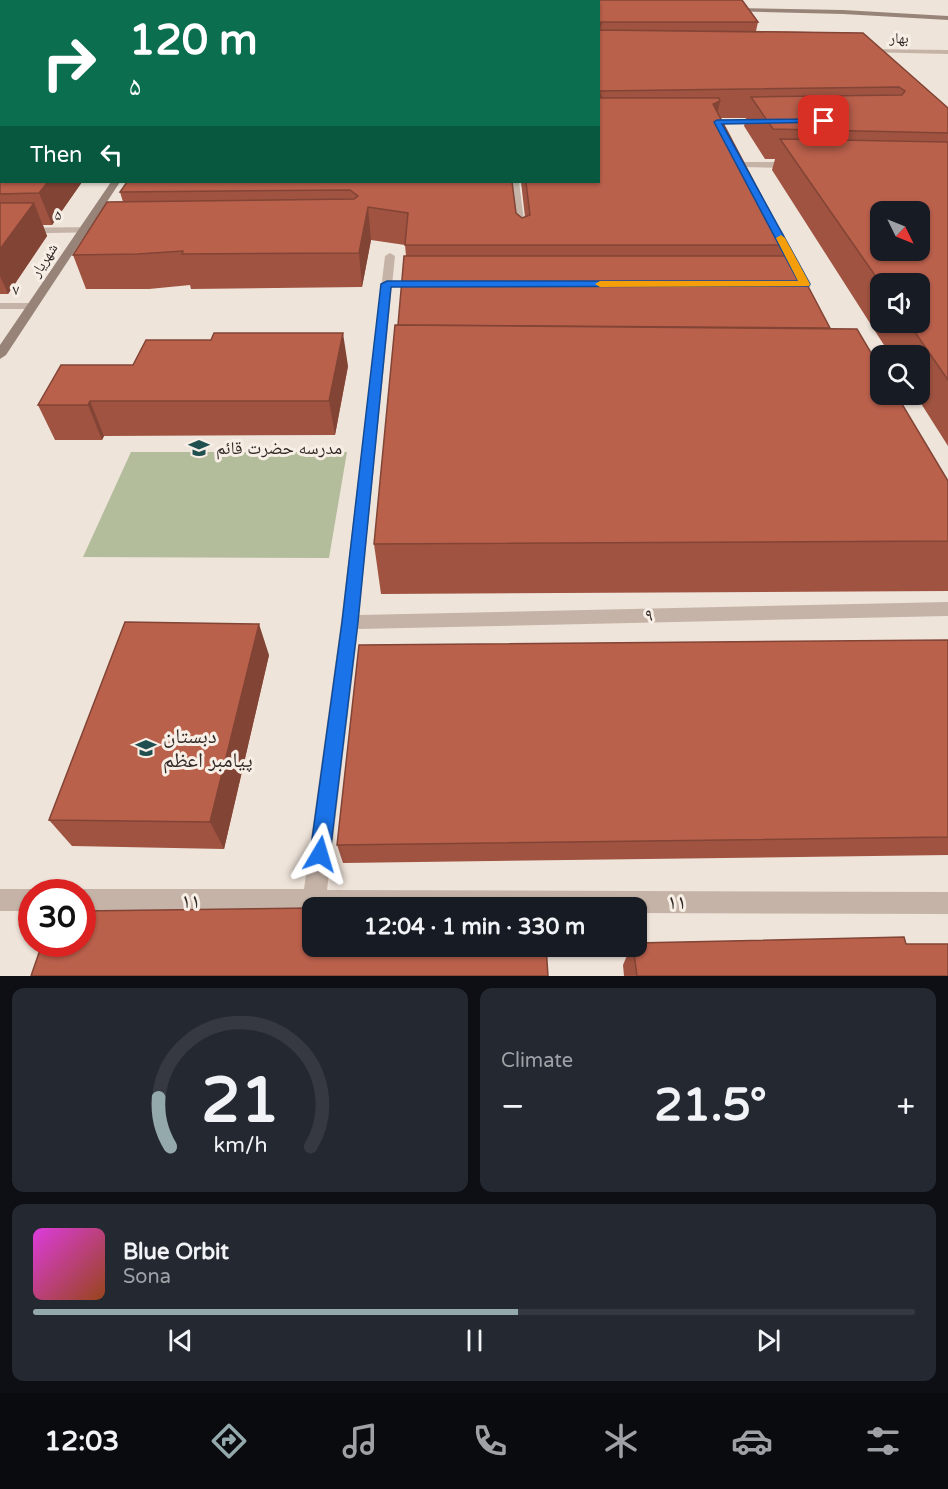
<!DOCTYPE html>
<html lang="en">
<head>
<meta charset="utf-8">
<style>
	body { margin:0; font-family:"Varela Round","Noto Naskh Arabic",sans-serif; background:#242831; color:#f1f3f6; height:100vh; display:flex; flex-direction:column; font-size:22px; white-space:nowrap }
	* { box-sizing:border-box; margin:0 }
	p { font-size:20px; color:#9ea1a6 }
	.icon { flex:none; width:33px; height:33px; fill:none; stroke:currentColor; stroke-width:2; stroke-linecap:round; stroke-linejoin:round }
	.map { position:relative; height:976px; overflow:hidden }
	.panel { display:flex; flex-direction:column; gap:12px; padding:12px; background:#0d0f14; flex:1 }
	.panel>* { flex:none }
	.hud { position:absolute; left:0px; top:0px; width:600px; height:183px; box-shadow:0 2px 4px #0004; background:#0b6e4f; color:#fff; overflow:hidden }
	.needle { width:39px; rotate:133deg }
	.controls { position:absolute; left:870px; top:201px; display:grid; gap:12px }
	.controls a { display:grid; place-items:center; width:60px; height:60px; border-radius:12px; background:#171b24; box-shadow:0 2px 4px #0004; font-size:30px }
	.speed { position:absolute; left:18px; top:879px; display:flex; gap:12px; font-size:30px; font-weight:700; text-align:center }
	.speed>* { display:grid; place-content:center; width:78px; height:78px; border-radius:50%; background:#171b24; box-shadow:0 2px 4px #0004; line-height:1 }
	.speed .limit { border:9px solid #d22; background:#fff; color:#111 }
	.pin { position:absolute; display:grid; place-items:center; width:51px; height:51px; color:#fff; margin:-26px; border-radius:12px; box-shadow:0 3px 9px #0006 }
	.me { position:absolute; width:66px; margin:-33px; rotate:7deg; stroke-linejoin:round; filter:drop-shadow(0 0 4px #0008) }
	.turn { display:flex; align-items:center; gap:21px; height:126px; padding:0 30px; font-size:27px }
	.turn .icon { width:78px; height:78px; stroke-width:2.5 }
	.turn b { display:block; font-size:42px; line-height:51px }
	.then { display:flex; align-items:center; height:57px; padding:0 30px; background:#0003; gap:12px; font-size:22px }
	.big { font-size:45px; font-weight:700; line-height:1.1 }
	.panel .tile { flex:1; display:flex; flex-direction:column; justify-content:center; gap:9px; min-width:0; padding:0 21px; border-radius:12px; background:#242831 }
	.panel .dial { align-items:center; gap:0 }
	.dial svg { height:156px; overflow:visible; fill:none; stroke:#363941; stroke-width:7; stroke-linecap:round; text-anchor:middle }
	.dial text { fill:#f1f3f6; stroke:none }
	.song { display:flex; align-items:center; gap:18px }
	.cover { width:72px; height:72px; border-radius:9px; background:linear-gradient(135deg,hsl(300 70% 55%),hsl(20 70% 35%)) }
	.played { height:6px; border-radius:3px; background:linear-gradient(90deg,#93a9ab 55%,#363941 55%) }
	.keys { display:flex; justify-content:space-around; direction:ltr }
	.heat { display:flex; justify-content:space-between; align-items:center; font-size:33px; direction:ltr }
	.panel .tiles { flex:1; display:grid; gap:12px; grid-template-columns:1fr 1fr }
	.tile:last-child { grid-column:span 2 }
	.trip { position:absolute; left:302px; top:897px; width:345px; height:60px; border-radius:12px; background:#171b24; box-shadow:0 2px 4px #0004; font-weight:700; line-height:60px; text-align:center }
	.tabs { display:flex; height:96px; justify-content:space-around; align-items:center; background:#090b0e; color:#9ea1a6 }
	.tabs .icon { width:42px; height:42px }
	.tabs .on { color:#93a9ab }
	.tabs b { font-size:27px; color:#f1f3f6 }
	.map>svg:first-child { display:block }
</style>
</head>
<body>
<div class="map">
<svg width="948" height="976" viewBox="0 0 948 976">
	<rect width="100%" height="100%" fill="#efe4da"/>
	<polygon fill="#b3bc9b" points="131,452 347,452 329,558 83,557"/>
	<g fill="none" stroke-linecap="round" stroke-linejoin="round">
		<g fill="#c5b3a7" fill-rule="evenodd">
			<polygon points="865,49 948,50 948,54 863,52"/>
			<polygon points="717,120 766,120 770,122 766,124 714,124 713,122"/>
			<polygon points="739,162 793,162 798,165 793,168 742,167 739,166"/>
			<polygon points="510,182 519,182 526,235 521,238 516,235"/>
			<polygon points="99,227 104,230 103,232 0,234 0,228"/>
			<polygon points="777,228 782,231 805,274 803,276 799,277 793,274 772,231"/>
			<polygon points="390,253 395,256 359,615 948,602 948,616 358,629 327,890 948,892 948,914 636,913 636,908 312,908 312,912 82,911 82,892 74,892 82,889 304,889 341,622 385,256"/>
			<polygon points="0,303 32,303 38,306 32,309 0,309"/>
			<polygon points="0,889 32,889 40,892 32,892 32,911 0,911"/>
		</g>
		<g fill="#988379" fill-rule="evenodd">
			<polygon points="730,8 843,10 948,16 948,20 843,14 728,11"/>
			<polygon points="111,182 120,182 6,355 0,359 0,345"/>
		</g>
	</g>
	<g fill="#a05341" fill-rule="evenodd">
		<path d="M0 0H742L758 22 756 31 863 33 948 108V446L915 394H920V356H891L772 170 775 159H765L744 126 746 118H720L787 245 784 256 830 328 948 481V591L381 594 374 544 406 256 405 245 371 240 362 287 191 289 190 285 149 289H86L73 255 123 202 120 192 512 182 516 213 522 218 525 217 521 182H520H598V2H2L82 182 52 225H43L47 236 8 294H0ZM880 284 920 322H880Z"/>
		<polygon points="348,366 335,435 104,436 102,440 55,440 38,405"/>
		<polygon points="948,640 948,855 343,863 337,845"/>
		<polygon points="269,655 224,849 72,846 49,820"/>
		<polygon points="906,944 948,976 624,976 623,965 631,946"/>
	</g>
	<g fill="#824435">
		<polygon points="197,0 213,0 213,2 195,2"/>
		<polygon points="720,101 714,130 713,104"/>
		<polygon points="48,182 82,182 52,225 39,193"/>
		<polygon points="34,203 47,236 8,294 0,276 0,249"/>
		<polygon points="368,207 371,240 362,287 359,253"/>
		<polygon points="343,333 348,366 335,435 329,401"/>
		<polygon points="90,401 104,436 102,440 88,405"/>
		<polygon points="259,624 269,655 224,849 210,822"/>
	</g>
	<g fill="#ba614c" stroke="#824435" stroke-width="1.5" fill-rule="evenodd">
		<polygon points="0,0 197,0 195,2 2,2 2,182 48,182 39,193 0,194"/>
		<polygon points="235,0 742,0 758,22 601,22 599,30 863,33 948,108 948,133 773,129 751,97 902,95 905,91 899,87 599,91 601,98 719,98 720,101 713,104 787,245 405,245 408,213 368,207 359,253 182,254 183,251 138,254 73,255 107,202 354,199 358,196 350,190 120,192 127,182 512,182 516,213 522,218 530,215 526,182 598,182 598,2 237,2"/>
		<path d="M780 139 948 142V380L908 322H920V284H881ZM880 212H920V250H880Z"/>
		<polygon points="0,203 34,203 0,249"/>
		<polygon points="404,256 792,256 830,328 398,325"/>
		<polygon points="395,325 857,329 880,368 880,394 896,394 948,481 948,541 374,544"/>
		<polygon points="214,333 343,333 329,401 90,401 88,405 38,405 61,365 133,365 146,340 211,340"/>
		<polygon points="125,622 259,624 210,822 49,820"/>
		<polygon points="948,640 948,837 337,845 359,645"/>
		<polygon points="543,904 543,908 316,908"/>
		<polygon points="312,908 312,946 546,946 548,976 31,976 42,944 82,944 82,911"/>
		<polygon points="904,937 906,944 948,944 948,976 637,976 633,946 636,946 636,943"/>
	</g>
	<polygon fill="#1a73e8" stroke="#114b97" stroke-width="1.5" points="824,119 827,119 827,122 722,124 810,284 809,286 391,287 358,622 330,854 327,861 320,864 313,861 310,854 342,622 381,284 387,281 798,281 714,122 717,120"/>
	<polygon fill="#f59e0b" points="781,235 785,238 810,284 809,286 600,287 595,284 600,281 798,281 776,238"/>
	<defs>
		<g id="school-bare" transform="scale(1.62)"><path d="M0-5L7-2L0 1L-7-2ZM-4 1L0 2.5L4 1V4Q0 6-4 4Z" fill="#204f50" stroke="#f7eee5" stroke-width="2.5" paint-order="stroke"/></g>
	</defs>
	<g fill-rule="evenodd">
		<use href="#school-bare" x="199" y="448"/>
		<use href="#school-bare" x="146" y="748"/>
	</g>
	<g text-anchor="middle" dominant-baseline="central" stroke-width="6" stroke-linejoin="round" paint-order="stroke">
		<g font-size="15" fill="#322a27" stroke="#f7eee5">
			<text transform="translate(899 38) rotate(1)">بهار</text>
			<text transform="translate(58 215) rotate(-1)">۵</text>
			<text transform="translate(44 260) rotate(-57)">شهریار</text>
			<text transform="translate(16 290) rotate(-1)">۷</text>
		</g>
		<g font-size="18" fill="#322a27" stroke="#f7eee5" text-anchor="start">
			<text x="216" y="448">مدرسه حضرت قائم</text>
		</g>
		<g font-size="18" fill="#322a27" stroke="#f7eee5">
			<text transform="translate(649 615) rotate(-1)">۹</text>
		</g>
		<g font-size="21" fill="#322a27" stroke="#f7eee5" text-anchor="start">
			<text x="163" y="736">دبستان<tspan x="163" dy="24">پیامبر اعظم</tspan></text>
		</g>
		<g font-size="21" fill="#322a27" stroke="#f7eee5">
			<text x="191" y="901">۱۱</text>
			<text x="677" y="902">۱۱</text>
		</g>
	</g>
</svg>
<div class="controls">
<a><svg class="needle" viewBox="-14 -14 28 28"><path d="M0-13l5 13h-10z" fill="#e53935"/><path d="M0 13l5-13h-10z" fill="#9ea1a6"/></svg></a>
<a><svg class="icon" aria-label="sound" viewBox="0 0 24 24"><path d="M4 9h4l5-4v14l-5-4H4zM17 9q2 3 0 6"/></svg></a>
<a><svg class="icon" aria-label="search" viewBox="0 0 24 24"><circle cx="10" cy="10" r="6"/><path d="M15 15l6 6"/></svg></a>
</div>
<div class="speed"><div class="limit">30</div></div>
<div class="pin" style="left:824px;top:121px;background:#d93025"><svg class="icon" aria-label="arrive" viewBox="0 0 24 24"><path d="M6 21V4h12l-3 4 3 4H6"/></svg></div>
<svg class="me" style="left:320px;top:854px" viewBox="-20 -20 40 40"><path d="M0-17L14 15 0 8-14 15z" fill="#1a73e8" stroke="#fff" stroke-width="4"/></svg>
<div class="trip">12:04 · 1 min · 330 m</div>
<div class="hud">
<div class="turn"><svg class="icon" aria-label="right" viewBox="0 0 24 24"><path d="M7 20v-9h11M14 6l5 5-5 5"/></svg><div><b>120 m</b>۵</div></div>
<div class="then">Then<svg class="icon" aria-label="left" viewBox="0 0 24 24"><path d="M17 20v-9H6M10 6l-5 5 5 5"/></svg></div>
</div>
</div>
<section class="panel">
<div class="tiles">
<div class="tile dial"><svg viewBox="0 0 100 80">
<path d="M14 69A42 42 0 1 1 86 69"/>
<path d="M14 69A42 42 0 0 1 8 44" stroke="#93a9ab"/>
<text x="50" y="56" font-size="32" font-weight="700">21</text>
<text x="50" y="72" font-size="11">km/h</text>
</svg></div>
<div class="tile"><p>Climate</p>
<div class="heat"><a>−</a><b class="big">21.5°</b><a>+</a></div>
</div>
<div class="tile">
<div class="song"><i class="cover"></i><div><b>Blue Orbit</b><p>Sona</p></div></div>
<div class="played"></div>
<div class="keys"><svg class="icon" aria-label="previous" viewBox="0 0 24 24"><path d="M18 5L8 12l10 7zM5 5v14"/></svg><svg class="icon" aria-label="pause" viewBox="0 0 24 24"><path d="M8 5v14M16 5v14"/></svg><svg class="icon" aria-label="next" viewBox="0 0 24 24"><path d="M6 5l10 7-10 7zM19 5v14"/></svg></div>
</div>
</div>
</section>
<nav class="tabs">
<b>12:03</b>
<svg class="icon on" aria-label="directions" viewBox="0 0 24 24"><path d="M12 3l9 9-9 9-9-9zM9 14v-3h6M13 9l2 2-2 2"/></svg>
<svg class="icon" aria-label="music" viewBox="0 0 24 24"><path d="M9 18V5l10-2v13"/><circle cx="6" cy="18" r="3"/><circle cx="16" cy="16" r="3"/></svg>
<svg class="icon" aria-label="phone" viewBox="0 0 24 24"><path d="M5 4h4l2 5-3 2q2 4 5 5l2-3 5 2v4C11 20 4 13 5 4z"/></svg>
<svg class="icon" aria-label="climate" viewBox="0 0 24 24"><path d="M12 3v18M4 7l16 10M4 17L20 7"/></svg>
<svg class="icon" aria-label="car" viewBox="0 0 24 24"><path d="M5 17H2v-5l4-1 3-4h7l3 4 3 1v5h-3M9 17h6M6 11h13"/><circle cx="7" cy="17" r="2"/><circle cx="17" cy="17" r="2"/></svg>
<svg class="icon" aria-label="filters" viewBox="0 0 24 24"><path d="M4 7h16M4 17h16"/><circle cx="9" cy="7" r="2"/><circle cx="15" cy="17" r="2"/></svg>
</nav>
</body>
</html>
